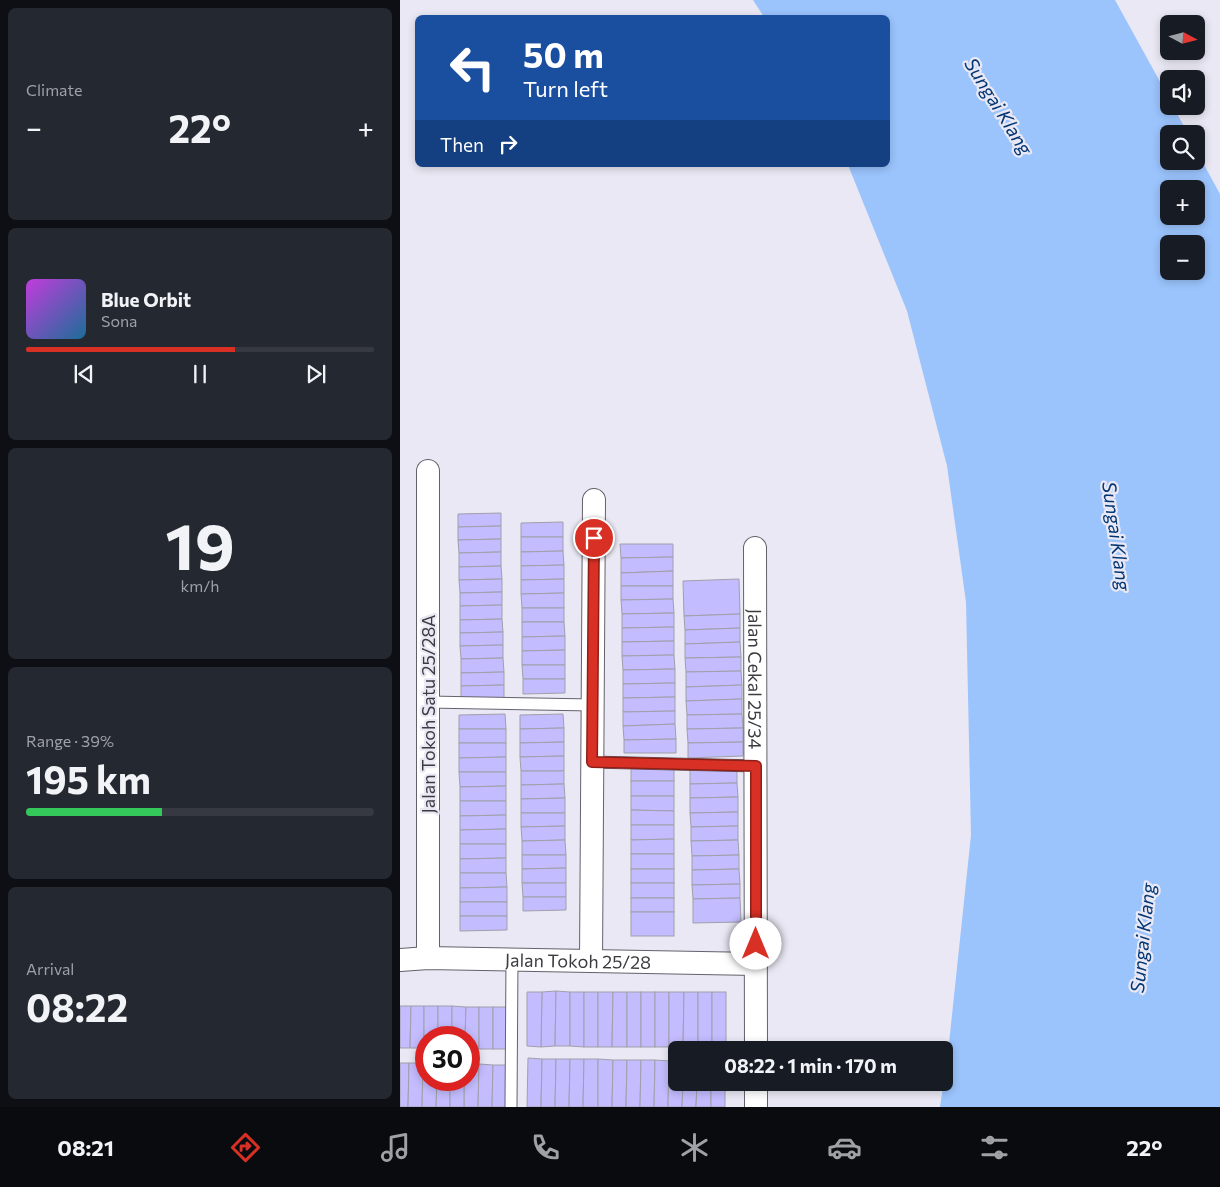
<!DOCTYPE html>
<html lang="en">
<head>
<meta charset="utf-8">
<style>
	body { margin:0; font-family:Commissioner,sans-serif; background:#242831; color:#f1f3f6; height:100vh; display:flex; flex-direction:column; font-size:19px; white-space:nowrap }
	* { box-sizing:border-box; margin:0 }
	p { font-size:16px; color:#9ea1a6 }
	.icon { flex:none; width:28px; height:28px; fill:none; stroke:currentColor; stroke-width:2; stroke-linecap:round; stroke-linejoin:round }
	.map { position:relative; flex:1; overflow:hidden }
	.panel { display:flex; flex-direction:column; gap:8px; padding:8px; background:#0d0f14; width:400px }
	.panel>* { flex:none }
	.hud { position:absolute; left:15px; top:15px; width:475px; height:152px; border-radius:8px; box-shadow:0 2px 8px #0003; background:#1a4fa0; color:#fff; overflow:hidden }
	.needle { width:32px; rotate:97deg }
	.fabs { position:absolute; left:760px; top:15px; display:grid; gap:10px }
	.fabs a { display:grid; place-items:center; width:45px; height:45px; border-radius:8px; background:#171b24; box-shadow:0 2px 8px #0003; font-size:25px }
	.speed { position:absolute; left:15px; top:1026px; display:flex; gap:10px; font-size:25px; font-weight:700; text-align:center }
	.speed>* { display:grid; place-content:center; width:65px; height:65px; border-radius:50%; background:#171b24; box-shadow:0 2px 8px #0003; line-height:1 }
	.speed .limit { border:8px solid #d22; background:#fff; color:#111 }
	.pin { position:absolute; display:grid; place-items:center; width:42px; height:42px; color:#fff; margin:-21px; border:2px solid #fff; border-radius:50%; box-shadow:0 1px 5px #0007 }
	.me { position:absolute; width:55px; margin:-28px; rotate:0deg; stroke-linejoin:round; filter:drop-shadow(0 0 4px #0008) }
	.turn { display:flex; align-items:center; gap:18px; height:105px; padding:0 25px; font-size:22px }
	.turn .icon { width:65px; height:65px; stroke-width:2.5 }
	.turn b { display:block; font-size:35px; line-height:42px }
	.then { display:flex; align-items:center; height:48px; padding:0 25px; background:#0003; gap:10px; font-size:19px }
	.big { font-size:38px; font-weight:700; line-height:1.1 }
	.panel .card { flex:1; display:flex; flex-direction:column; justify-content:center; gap:8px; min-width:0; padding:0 18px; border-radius:8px; background:#242831 }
	.panel .dial { align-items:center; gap:0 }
	.dial b { font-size:65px; line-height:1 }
	.song { display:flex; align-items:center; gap:15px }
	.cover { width:60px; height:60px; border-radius:8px; background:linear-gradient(135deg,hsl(290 70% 55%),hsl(200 70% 35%)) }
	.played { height:5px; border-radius:2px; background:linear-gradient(90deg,#d93025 60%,#363941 60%) }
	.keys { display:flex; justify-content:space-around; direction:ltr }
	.heat { display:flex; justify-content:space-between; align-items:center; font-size:28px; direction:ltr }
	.charge { height:8px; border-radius:4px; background:linear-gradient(90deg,#34c759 39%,#363941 0) }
	.trip { position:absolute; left:268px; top:1041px; width:285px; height:50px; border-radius:8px; background:#171b24; box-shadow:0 2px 8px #0003; font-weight:700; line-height:50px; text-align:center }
	.tab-bar { display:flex; height:80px; justify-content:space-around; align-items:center; background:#090b0e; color:#9ea1a6 }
	.tab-bar .icon { width:35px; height:35px }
	.tab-bar .on { color:#d93025 }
	.tab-bar b { font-size:22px; color:#f1f3f6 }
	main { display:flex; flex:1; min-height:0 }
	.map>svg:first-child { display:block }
</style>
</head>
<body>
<main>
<section class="panel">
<div class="card"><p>Climate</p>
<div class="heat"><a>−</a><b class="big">22°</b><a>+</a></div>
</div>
<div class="card">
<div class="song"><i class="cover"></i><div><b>Blue Orbit</b><p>Sona</p></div></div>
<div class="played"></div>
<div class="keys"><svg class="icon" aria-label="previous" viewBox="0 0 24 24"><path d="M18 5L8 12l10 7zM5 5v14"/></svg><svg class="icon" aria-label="pause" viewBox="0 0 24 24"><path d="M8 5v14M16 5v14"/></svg><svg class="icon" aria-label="next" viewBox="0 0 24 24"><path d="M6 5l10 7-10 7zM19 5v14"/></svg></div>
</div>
<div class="card dial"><b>19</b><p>km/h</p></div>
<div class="card"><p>Range · 39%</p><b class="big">195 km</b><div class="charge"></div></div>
<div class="card"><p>Arrival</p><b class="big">08:22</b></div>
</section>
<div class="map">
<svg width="820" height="1107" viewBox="0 0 820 1107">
	<rect width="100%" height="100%" fill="#e9e8f4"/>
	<path fill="#9bc4fd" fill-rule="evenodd" d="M353 0H715L769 98V106H773L788 134H769V161H796V150L820 194V1107H540L548 1053 571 835 566 602 547 466 507 311 448 165H488V18L364 17ZM769 189H796V216H769ZM769 244H796V271H769Z"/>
	<g fill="#c3bcfe" stroke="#a09faa">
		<polygon points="101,513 101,526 58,527 58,514"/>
		<polygon points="163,522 163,537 121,537 121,523"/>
		<polygon points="101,526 101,539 58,540 58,527"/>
		<polygon points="121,537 163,537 163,551 121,552"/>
		<polygon points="101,539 101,552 59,553 58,540"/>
		<polygon points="220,544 273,544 273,557 221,558"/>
		<polygon points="163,551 164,565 121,566 121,552"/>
		<polygon points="101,552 101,566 59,567 59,553"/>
		<polygon points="273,557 273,571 221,573 221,558"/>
		<polygon points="164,565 164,579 121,580 121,566"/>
		<polygon points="101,566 102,579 59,580 59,567"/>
		<polygon points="273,571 273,586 221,586 221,573"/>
		<polygon points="102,579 102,592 60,593 59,580"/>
		<polygon points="164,579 164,593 121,594 121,580"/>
		<polygon points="339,579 340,614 284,616 283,581"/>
		<polygon points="221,586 273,586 273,599 221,600"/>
		<polygon points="102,592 102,605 60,606 60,593"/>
		<polygon points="164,593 164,608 122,608 121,594"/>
		<polygon points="273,599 274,613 222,614 221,600"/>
		<polygon points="102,605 102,619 60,620 60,606"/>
		<rect x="122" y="608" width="42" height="14"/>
		<polygon points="274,613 274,627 222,628 222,614"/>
		<polygon points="340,614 340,628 285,630 284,616"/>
		<polygon points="102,619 103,632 60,633 60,620"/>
		<polygon points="122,622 164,622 165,636 122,637"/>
		<polygon points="274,627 274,641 222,642 222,628"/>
		<polygon points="340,628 340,642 285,644 285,630"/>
		<polygon points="103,632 103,645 60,646 60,633"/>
		<polygon points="165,636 165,650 122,651 122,637"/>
		<polygon points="274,641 274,655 222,656 222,642"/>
		<polygon points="340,642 341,657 285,658 285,644"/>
		<polygon points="103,645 103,658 61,659 60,646"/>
		<polygon points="165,650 165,665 122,665 122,651"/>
		<polygon points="274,655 275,669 223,670 222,656"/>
		<polygon points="341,657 341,671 286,672 285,658"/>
		<polygon points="103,658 104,672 61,673 61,659"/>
		<polygon points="122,665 165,665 165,679 123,679"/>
		<polygon points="275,669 275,683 223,684 223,670"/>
		<polygon points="341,671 342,685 286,687 286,672"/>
		<polygon points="104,672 104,685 61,686 61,673"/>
		<polygon points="123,679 165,679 165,693 123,694"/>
		<polygon points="275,683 275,697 223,698 223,684"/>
		<polygon points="104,685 104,698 61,699 61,686"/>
		<polygon points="342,685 342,699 286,701 286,687"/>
		<polygon points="275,697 275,711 223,712 223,698"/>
		<polygon points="342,699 342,714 287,715 286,701"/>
		<polygon points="275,711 275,724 223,726 223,712"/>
		<polygon points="105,714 106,729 59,729 59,715"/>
		<polygon points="163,714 164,728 120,729 120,715"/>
		<polygon points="342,714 343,728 287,729 287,715"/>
		<polygon points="275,724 276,739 224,740 223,726"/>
		<polygon points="164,728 164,742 120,743 120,729"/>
		<polygon points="343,728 343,742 288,743 287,729"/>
		<rect x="59" y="729" width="47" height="14"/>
		<polygon points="276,739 276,753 224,753 224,740"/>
		<polygon points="164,742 164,756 120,757 120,743"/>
		<polygon points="343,742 343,756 288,758 288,743"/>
		<polygon points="59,743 106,743 106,757 59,758"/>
		<polygon points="164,756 164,771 121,771 120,757"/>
		<polygon points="106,757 106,772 59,772 59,758"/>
		<rect x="231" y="767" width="43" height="14"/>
		<polygon points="337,768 337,783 290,784 290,769"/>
		<polygon points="121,771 164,771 164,784 121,785"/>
		<polygon points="59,772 106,772 106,786 60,787"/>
		<rect x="231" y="781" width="43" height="15"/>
		<polygon points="337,783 338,797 290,798 290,784"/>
		<polygon points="164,784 165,798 121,799 121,785"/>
		<polygon points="106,786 106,801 60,801 60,787"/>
		<polygon points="231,796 274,796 274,811 231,810"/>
		<polygon points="338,797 338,812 290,813 290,798"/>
		<polygon points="165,798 165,813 121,813 121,799"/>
		<polygon points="60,801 106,801 106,815 60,816"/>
		<polygon points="231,810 274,811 274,825 231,825"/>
		<polygon points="338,812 338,826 291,827 290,813"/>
		<polygon points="121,813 165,813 165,826 121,827"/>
		<polygon points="106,815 106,829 60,830 60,816"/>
		<polygon points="231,825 274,825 274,839 231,840"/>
		<polygon points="165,826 165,840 122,841 121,827"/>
		<polygon points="338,826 338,840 291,841 291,827"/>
		<polygon points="106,829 106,844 60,844 60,830"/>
		<polygon points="274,839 274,854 231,854 231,840"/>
		<polygon points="165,840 166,855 122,855 122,841"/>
		<polygon points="338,840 339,855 292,856 291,841"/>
		<polygon points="60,844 106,844 106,858 60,859"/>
		<rect x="231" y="854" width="43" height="15"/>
		<polygon points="122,855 166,855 166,868 122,869"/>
		<polygon points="339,855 339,869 292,870 292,856"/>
		<polygon points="106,858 106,873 60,873 60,859"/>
		<polygon points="166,868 166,883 122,883 122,869"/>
		<rect x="231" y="869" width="43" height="14"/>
		<polygon points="339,869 340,884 292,885 292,870"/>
		<polygon points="60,873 106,873 107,887 60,888"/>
		<polygon points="122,883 166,883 166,897 123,897"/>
		<rect x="231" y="883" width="43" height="15"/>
		<polygon points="340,884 340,898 293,899 292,885"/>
		<polygon points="107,887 107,902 60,902 60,888"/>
		<polygon points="123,897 166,897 166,910 123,911"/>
		<rect x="231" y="898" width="43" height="14"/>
		<polygon points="340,898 341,922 293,923 293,899"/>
		<rect x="60" y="902" width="47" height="14"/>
		<rect x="231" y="912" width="43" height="24"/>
		<polygon points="60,916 107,916 107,930 60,931"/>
		<polygon points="156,991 155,1046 141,1047 142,992"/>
		<polygon points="156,991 170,992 170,1046 155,1046"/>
		<polygon points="127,992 142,992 141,1047 127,1046"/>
		<polygon points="170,992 184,992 184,1047 170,1046"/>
		<rect x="184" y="992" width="14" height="55"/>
		<polygon points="198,992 213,992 212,1047 198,1047"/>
		<polygon points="213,992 227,992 227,1047 212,1047"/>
		<rect x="227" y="992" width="14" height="55"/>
		<rect x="241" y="992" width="14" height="55"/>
		<rect x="255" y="992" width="14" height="55"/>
		<polygon points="269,992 284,992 283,1047 269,1047"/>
		<polygon points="284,992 298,992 298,1047 283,1047"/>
		<rect x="298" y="992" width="14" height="55"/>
		<rect x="312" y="992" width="14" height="55"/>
		<polygon points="0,1006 11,1006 10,1048 0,1048"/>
		<polygon points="11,1006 24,1006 24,1048 10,1048"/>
		<polygon points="24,1006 38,1006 38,1038 26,1038 26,1048 24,1048"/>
		<rect x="38" y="1006" width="14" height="32"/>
		<polygon points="52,1006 66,1007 65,1038 52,1038"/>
		<polygon points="66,1007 79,1007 79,1049 69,1049 69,1038 65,1038"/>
		<rect x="79" y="1007" width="14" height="42"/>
		<rect x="93" y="1007" width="14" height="42"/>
		<polygon points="128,1058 142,1059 141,1107 127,1107"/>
		<polygon points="142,1059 156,1059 155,1107 141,1107"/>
		<polygon points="156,1059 170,1059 169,1107 155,1107"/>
		<polygon points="170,1059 184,1059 183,1107 169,1107"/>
		<polygon points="184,1059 198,1059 198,1107 183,1107"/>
		<polygon points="198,1059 213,1060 212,1107 198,1107"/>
		<polygon points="213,1060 227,1060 226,1107 212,1107"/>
		<polygon points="227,1060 241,1060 240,1107 226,1107"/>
		<polygon points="241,1060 255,1060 254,1107 240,1107"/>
		<polygon points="255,1060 269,1061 268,1107 254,1107"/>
		<polygon points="269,1061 276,1061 276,1082 283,1082 282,1107 268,1107"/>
		<polygon points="0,1063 9,1063 8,1107 0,1107"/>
		<polygon points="9,1063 23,1063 22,1107 8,1107"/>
		<polygon points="23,1063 26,1063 26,1080 37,1080 36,1107 22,1107"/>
		<polygon points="69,1064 79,1064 78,1107 64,1107 64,1080 69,1080"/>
		<polygon points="79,1064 93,1065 92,1107 78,1107"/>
		<polygon points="93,1065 106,1065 106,1107 92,1107"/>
		<polygon points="37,1080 50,1080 50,1107 36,1107"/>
		<rect x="50" y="1080" width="14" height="27"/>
		<polygon points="283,1082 297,1082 296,1107 282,1107"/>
		<polygon points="297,1082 311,1082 311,1107 296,1107"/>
		<rect x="311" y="1082" width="14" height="25"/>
	</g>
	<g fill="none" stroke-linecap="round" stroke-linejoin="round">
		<g stroke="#63626c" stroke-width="13">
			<g id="lane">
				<polyline points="28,702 192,705"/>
				<polyline points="192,762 356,766"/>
				<polyline points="111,1107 112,959"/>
			</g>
		</g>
		<g stroke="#63626c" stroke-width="24">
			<g id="street">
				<polyline points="28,471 28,958"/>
				<path id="s1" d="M355 548 356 1050"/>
				<path id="s2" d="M0 960 28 958 356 964"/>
				<polyline points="191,961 194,500"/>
				<polyline points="356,1082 356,1107"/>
			</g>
		</g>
		<use href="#lane" stroke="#fff" stroke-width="11"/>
		<use href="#street" stroke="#fff" stroke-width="22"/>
	</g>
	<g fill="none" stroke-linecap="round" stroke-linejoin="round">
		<g stroke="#8d1f18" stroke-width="12">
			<polyline id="route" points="194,538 192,762 356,766 356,944"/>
		</g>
		<use href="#route" stroke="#d93025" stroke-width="9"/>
	</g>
	<g text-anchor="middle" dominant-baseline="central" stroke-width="4.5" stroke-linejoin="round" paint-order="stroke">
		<g font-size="18" fill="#3b3b40" stroke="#e9e8f4">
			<text stroke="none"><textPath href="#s1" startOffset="131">Jalan Cekal 25/34</textPath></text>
			<text transform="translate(28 714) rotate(-90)">Jalan Tokoh Satu 25/28A</text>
			<text stroke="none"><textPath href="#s2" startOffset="178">Jalan Tokoh 25/28</textPath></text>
		</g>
		<g font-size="19" font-style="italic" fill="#033774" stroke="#e9e8f4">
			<text transform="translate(599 106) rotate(58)">Sungai Klang</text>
			<text transform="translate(717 536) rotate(82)">Sungai Klang</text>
			<text transform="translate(742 938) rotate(-84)">Sungai Klang</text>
		</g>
	</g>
</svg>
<div class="fabs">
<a><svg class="needle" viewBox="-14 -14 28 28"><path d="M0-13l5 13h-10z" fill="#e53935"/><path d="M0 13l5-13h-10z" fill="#9ea1a6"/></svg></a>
<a><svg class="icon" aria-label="sound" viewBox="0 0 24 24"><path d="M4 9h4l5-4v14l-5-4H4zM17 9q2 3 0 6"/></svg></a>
<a><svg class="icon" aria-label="search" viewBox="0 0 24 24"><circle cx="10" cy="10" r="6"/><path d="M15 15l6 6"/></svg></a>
<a>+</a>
<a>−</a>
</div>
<div class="speed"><div class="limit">30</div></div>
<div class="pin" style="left:194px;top:538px;background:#d93025"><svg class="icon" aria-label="arrive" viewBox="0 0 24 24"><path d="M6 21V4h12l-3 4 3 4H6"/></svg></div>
<svg class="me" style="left:356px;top:944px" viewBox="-20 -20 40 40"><circle r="19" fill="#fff"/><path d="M0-13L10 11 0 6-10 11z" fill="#d93025"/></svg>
<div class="trip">08:22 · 1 min · 170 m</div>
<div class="hud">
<div class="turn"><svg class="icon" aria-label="left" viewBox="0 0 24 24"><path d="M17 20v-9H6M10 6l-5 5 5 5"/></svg><div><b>50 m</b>Turn left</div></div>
<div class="then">Then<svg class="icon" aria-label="right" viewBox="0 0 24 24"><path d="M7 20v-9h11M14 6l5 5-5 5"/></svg></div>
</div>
</div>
</main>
<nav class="tab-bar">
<b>08:21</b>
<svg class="icon on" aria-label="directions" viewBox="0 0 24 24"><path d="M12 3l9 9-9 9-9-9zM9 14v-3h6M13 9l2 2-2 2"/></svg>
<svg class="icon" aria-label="music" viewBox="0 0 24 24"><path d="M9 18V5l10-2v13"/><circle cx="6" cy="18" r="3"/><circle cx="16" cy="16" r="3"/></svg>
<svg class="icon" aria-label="phone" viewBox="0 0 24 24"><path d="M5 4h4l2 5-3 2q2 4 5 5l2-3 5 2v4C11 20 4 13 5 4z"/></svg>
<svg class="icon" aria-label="climate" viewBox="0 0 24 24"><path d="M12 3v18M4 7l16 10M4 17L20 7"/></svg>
<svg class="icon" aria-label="car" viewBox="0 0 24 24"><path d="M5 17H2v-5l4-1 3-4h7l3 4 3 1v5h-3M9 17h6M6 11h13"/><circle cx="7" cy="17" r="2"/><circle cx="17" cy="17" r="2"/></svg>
<svg class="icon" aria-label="filters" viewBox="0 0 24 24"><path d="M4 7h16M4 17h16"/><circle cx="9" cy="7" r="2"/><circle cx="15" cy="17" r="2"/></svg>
<b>22°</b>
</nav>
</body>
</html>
